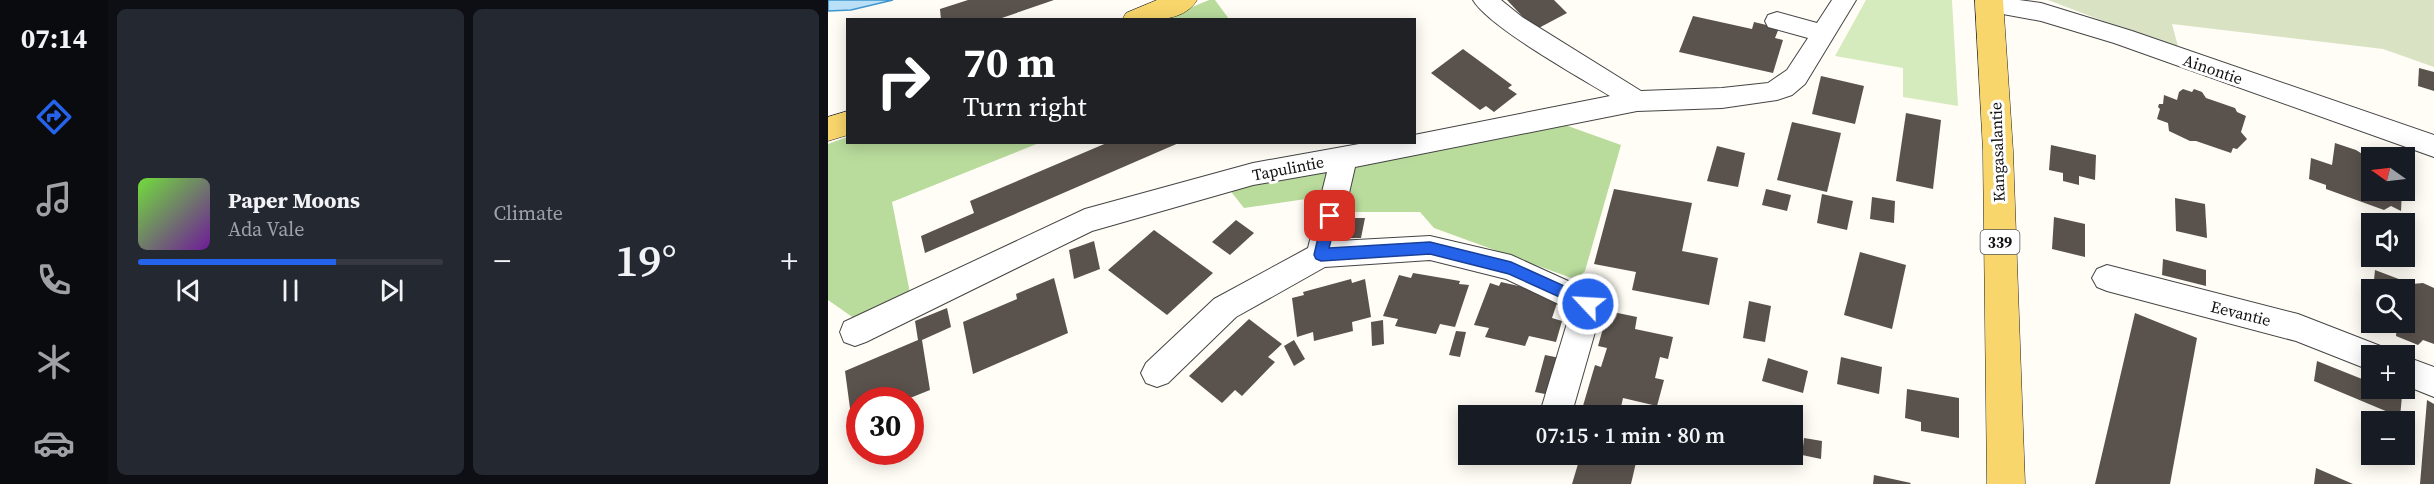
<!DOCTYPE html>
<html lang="en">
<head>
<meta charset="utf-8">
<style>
	body { margin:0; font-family:"Source Serif 4",serif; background:#242831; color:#f1f3f6; height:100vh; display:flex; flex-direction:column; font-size:22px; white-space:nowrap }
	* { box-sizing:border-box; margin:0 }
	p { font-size:20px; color:#9ea1a6 }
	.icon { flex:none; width:33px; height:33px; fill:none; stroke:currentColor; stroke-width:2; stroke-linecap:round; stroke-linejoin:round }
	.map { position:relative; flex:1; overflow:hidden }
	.side { display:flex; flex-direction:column; gap:9px; padding:9px; background:#0d0f14; width:720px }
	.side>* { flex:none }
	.hud { position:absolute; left:18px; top:18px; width:570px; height:126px; border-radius:0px; box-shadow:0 3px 15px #0003; background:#202124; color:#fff; overflow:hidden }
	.needle { width:39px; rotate:284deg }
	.fabs { position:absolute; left:1533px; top:147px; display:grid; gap:12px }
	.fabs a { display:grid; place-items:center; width:54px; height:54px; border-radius:0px; background:#171b24; box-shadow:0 3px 15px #0003; font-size:30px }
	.speed { position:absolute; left:18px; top:387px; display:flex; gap:12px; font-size:30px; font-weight:700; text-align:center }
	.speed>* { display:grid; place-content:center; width:78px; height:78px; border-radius:50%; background:#171b24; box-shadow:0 3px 15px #0003; line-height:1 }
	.speed .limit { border:9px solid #d22; background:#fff; color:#111 }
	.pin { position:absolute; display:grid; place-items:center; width:51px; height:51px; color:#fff; margin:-26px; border-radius:12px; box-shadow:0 3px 9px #0006 }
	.me { position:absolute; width:66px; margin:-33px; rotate:295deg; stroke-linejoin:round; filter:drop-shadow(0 0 4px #0008) }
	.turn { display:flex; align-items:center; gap:21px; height:126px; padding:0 18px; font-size:27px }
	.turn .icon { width:78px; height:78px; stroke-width:2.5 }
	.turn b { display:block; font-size:42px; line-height:51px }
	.big { font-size:45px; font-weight:600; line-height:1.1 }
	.side .widget { flex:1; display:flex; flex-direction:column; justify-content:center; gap:9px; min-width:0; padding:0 21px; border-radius:9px; background:#242831 }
	.song { display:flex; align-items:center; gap:18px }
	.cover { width:72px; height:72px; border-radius:9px; background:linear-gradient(135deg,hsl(100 70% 55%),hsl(280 70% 35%)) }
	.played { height:6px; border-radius:3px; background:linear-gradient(90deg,#2563eb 65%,#363941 65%) }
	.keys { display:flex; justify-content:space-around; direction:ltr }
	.heat { display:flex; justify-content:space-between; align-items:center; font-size:33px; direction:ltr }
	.side .tiles { flex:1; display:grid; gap:9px; grid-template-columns:repeat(2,1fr) }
	.trip { position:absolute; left:630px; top:405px; width:345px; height:60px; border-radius:0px; background:#171b24; box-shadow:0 3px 15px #0003; font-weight:600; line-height:60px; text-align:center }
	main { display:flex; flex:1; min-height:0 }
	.tabs { display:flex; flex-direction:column; width:108px; justify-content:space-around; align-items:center; background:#090b0e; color:#9ea1a6 }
	.tabs .icon { width:42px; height:42px }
	.tabs .current { color:#2563eb }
	.tabs b { font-size:27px; color:#f1f3f6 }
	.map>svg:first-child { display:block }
</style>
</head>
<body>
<main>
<nav class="tabs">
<b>07:14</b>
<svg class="icon current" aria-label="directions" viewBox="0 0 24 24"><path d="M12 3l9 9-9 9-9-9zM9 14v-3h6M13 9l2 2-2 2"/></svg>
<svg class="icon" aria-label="music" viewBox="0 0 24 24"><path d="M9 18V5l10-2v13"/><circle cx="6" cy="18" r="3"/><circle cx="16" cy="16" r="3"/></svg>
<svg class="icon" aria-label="phone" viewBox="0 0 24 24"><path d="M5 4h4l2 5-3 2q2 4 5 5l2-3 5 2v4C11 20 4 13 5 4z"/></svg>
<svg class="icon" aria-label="climate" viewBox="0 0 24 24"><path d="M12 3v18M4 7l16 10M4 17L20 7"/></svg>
<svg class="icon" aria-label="car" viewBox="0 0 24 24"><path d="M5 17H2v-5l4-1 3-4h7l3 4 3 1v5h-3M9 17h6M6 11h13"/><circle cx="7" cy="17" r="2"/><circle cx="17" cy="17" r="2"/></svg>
</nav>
<section class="side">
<div class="tiles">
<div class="widget">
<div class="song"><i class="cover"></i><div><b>Paper Moons</b><p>Ada Vale</p></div></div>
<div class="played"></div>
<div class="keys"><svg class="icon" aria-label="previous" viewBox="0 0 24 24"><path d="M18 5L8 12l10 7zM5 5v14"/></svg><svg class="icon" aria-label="pause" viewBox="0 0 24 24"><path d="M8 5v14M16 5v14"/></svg><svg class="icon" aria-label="next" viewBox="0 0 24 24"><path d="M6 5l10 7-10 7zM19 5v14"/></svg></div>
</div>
<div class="widget"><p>Climate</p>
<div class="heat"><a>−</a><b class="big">19°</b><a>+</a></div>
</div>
</div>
</section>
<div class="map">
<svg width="1606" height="484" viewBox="0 0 1606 484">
	<rect width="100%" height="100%" fill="#fffdf5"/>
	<polygon fill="#d5ebbd" points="1038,0 1124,0 1130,106 1075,97 1075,68 1007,56"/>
	<g fill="#b9dc9c">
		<polygon points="381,0 387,0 401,19 333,20"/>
		<polygon points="726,121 793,145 757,271 749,280 606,228 592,212 516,212 519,193 416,208 397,184"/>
		<polygon points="19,137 20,142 211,143 64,202 82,293 30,321 0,300 0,144"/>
	</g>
	<polygon fill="#d9e3c4" points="1220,0 1606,0 1606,67 1555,49 1344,24 1351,50"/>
	<polygon fill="#b9e0f7" stroke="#3f96cf" stroke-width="1.5" points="0,0 65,0 23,10 0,11"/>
	<g fill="#5a524d">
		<polygon points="140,0 226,0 168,20 113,20 112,9"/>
		<polygon points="679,0 726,0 739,13 707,30"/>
		<polygon points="865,16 924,29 926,22 951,28 947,38 955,40 945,73 851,52"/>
		<polygon points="635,49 684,85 680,88 689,94 666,112 658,106 652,110 603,73"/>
		<polygon points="1591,68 1606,72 1606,91 1590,86"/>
		<polygon points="993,76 1036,86 1027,124 984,114"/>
		<polygon points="1355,89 1364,92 1366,89 1374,92 1378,98 1407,108 1409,112 1418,116 1413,132 1419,139 1409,149 1405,148 1403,153 1368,141 1362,141 1341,131 1340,123 1329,119 1332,109 1330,107 1331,104 1335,104 1336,95 1349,100 1351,92"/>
		<polygon points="1078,113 1113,120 1105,189 1068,181"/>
		<polygon points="964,122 1013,133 999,192 949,180"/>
		<polygon points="281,142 353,142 97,253 93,236 146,213 142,201"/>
		<polygon points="1507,143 1528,150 1544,160 1544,190 1574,190 1573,211 1563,206 1556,210 1498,189 1498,185 1481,179 1483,158 1504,165"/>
		<polygon points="1223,145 1268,155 1267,180 1251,176 1251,185 1235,181 1235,173 1221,170"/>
		<polygon points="889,146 917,153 910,187 879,181"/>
		<polygon points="786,189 864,203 854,251 890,258 881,305 804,290 808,272 766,264"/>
		<polygon points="938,189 963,195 959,211 934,205"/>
		<polygon points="994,194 1025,201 1019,230 989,223"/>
		<polygon points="1044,197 1067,201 1066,223 1042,219"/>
		<polygon points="1347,198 1377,204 1379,238 1348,231"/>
		<polygon points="1226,217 1257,224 1257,257 1224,249"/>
		<polygon points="515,218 537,218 533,238 512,238"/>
		<polygon points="408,220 426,233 402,255 384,242"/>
		<polygon points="326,230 385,273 339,315 280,270"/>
		<polygon points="266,241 272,269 246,279 241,250"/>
		<polygon points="1032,252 1078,265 1064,329 1016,315"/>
		<polygon points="1335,259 1378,270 1378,286 1334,275"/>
		<polygon points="1547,270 1584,284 1595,283 1606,288 1606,344 1595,340 1590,345 1568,336 1569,322 1576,322 1576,315 1579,314 1576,311 1576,290 1545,290"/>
		<polygon points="585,273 632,281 631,284 641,285 627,327 612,324 608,334 567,326 570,319 555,316 571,275 583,278"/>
		<polygon points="226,278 240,333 145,374 135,322 189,299 188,294"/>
		<polygon points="523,279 524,283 537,279 543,317 524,322 525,331 486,341 485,332 469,337 464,298 476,295 475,292"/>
		<polygon points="673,282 713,291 712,296 730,300 724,318 734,321 728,342 701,336 697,346 657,337 661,328 646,325 662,283 671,286"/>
		<polygon points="921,301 943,306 937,342 915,338"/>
		<polygon points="119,308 123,327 94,340 102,390 77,400 32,400 32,420 24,423 17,371 90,340 87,321"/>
		<polygon points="780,311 809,317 807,329 845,337 840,359 832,357 827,378 836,380 829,406 795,398 791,416 752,416 767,365 773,367 779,348 770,346"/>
		<polygon points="1307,313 1369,338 1342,484 1267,484"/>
		<polygon points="421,319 454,344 440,357 447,362 414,396 407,390 394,403 361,376"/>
		<polygon points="555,320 556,344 544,346 543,322"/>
		<polygon points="628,331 638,332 632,357 621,355"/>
		<polygon points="466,340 477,359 466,366 456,346"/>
		<polygon points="717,355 732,358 722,395 707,392"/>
		<polygon points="1013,357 1054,367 1051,394 1009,384"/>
		<polygon points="940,358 980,371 975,393 934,381"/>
		<polygon points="1489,361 1544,383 1544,388 1556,388 1574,396 1572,417 1486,381"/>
		<polygon points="1079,389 1131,398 1131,438 1093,431 1093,422 1077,418"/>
		<polygon points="1599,400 1606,404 1606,484 1592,484"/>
		<polygon points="976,438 994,441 993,459 974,455"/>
		<polygon points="753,454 810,454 803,484 744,484"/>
		<polygon points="1488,468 1525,484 1486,484"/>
		<polygon points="1046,475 1083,483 1082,484 1045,484"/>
	</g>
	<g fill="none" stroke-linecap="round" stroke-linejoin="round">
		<g stroke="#444" stroke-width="2">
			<g id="minor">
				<path d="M645 0H673L694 17 813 91 894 88 940 83 959 70 980 38 940 27 937 21 940 15 949 12 989 23 1004 0H1028L977 84 964 95 949 100 894 108 809 111 527 167 510 241 602 236 683 255 771 295 775 304 743 416H711L743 310 678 279 602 260 497 267 408 317 340 383 329 387 318 383 313 373 318 363 386 299 480 248 499 172 425 185 264 231 38 342 27 346 16 342 12 332 16 322 257 209 425 163 542 142H586V135L782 96C751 77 661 27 645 0Z"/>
				<polygon points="1151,0 1191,0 1213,3 1304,31 1606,135 1606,157 1286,43 1213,21 1153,10 1149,4"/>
				<polygon points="1279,265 1470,314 1555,347 1559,356 1544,356 1544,371 1468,341 1279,291 1269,287 1264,278 1269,269"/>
				<polygon points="1576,356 1606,367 1606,397 1576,385"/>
			</g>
		</g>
		<g stroke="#222" stroke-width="1">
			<g id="major">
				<path d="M329 0H369C355 24 318 20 294 20L298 13Z"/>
				<polygon points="1147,0 1175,0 1185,151 1197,484 1159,484 1155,151"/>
				<polygon points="20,111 20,135 0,141 0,117"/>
			</g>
		</g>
		<use href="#minor" fill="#fff" fill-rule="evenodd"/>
		<use href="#major" fill="#f9d66b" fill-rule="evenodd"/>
	</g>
	<polygon fill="#2563eb" stroke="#184099" stroke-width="1.5" points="502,210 509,216 501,248 602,242 683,262 765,299 767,304 765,308 760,310 681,274 602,254 493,261 488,259 486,255 495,216"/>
	<g text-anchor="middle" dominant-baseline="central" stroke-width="6" stroke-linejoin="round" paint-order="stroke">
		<rect fill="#fff" stroke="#585858" stroke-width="1.5" x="1152.5" y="230" width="39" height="24" rx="4.5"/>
		<g font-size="15" font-weight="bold" fill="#111">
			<text x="1172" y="242">339</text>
		</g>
		<g font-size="16" fill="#111" stroke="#fff">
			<text transform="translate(1385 69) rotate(19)">Ainontie</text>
			<text transform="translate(1169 152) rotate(-92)">Kangasalantie</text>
			<text transform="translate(460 168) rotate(-11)">Tapulintie</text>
			<text transform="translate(1413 313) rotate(14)">Eevantie</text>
		</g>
	</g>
</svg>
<div class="fabs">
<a><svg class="needle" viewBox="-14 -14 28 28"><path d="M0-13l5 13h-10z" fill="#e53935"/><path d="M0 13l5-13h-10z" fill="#9ea1a6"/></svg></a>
<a><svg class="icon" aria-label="sound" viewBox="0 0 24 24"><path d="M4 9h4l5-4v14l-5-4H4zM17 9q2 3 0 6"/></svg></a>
<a><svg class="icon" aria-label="search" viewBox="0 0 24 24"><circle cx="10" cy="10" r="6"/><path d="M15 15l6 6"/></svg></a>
<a>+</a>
<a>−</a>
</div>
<div class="speed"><div class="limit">30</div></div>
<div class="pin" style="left:502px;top:216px;background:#d93025"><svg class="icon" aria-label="arrive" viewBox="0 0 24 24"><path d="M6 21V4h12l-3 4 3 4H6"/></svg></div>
<svg class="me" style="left:760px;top:304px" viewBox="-20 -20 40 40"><circle r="17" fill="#2563eb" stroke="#fff" stroke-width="3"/><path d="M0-11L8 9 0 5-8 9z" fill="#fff"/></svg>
<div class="trip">07:15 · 1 min · 80 m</div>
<div class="hud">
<div class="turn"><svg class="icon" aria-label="right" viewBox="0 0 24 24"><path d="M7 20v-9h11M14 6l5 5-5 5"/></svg><div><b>70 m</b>Turn right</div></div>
</div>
</div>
</main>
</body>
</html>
